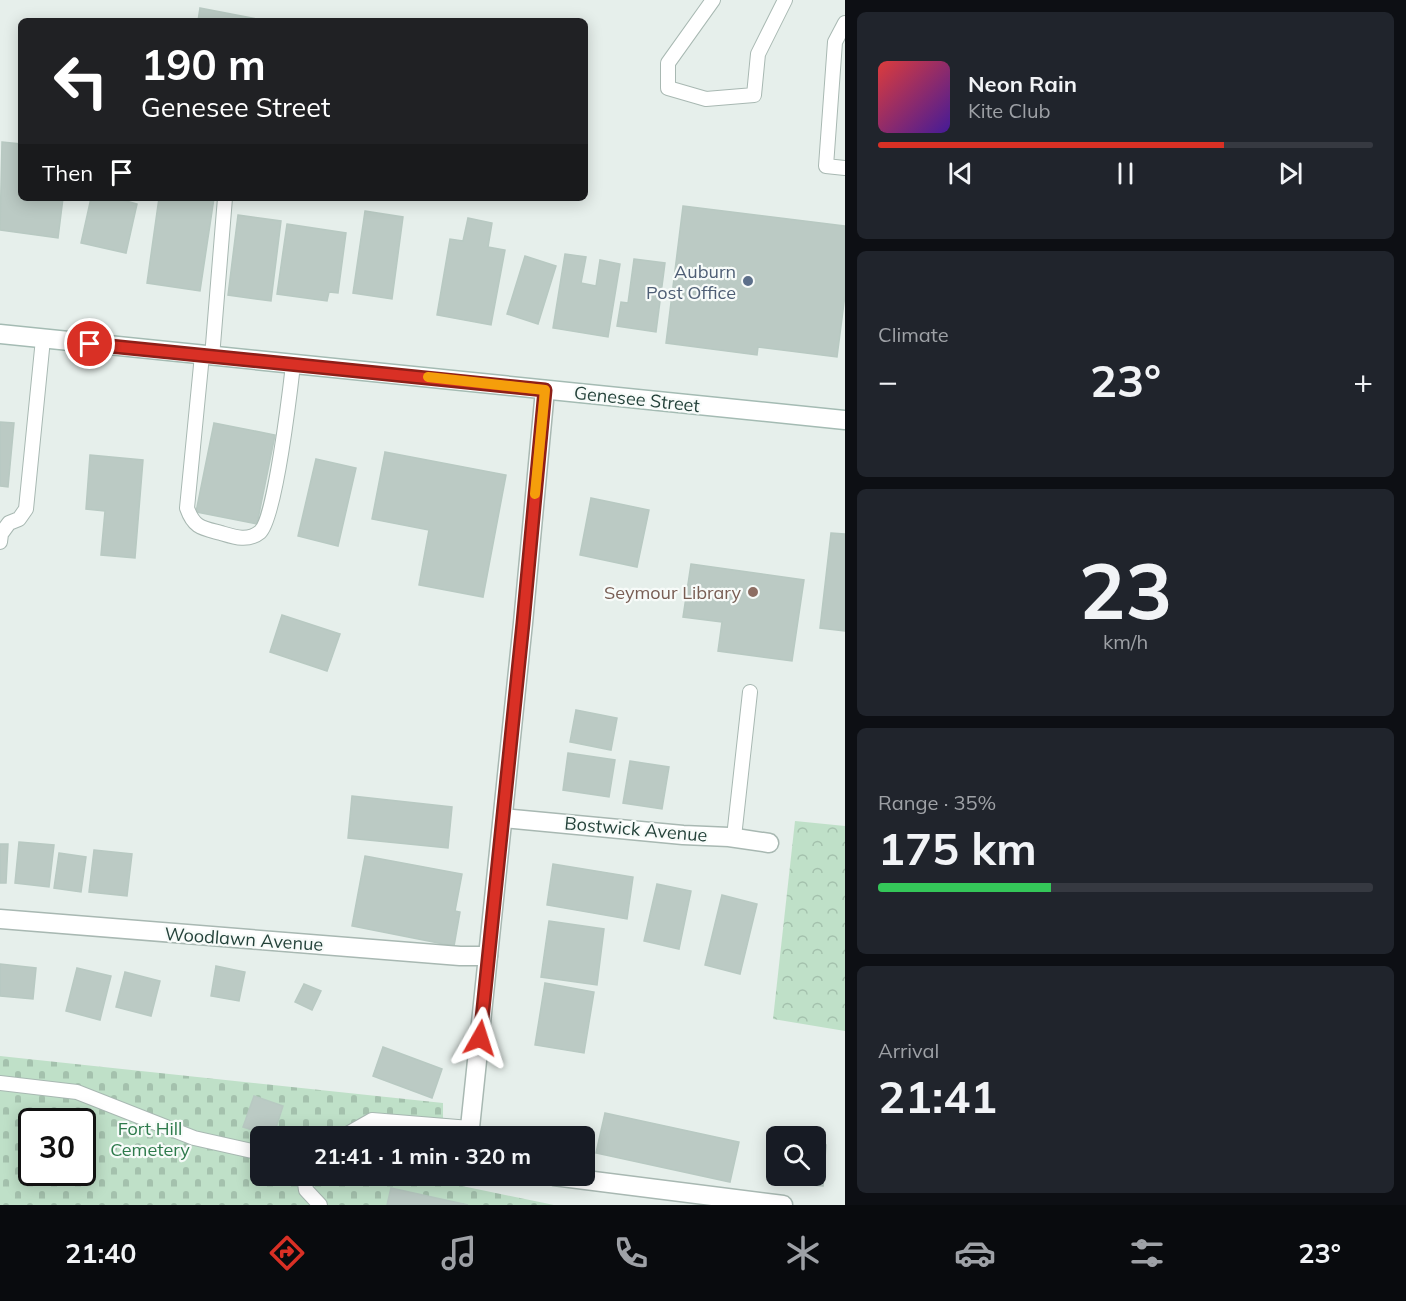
<!DOCTYPE html>
<html lang="en">
<head>
<meta charset="utf-8">
<style>
	body { margin:0; font-family:Mulish,sans-serif; background:#20242c; color:#f1f3f6; height:100vh; display:flex; flex-direction:column; font-size:22px; white-space:nowrap }
	* { box-sizing:border-box; margin:0 }
	p { font-size:20px; color:#9ea1a6 }
	.icon { flex:none; width:33px; height:33px; fill:none; stroke:currentColor; stroke-width:2; stroke-linecap:round; stroke-linejoin:round }
	.map { position:relative; flex:1; overflow:hidden }
	.sheet { display:flex; flex-direction:column; gap:12px; padding:12px; background:#0d0f14; width:561px }
	.sheet>* { flex:none }
	.hud { position:absolute; left:18px; top:18px; width:570px; height:183px; border-radius:9px; box-shadow:0 3px 15px #0003; background:#202124; color:#fff; overflow:hidden }
	.controls { position:absolute; left:766px; top:1126px; display:grid; gap:12px }
	.controls a { display:grid; place-items:center; width:60px; height:60px; border-radius:9px; background:#171b24; box-shadow:0 3px 15px #0003; font-size:30px }
	.speed { position:absolute; left:18px; top:1108px; display:flex; gap:12px; font-size:30px; font-weight:700; text-align:center }
	.speed>* { display:grid; place-content:center; width:78px; height:78px; border-radius:50%; background:#171b24; box-shadow:0 3px 15px #0003; line-height:1 }
	.speed .limit { border:3px solid #111; border-radius:9px; background:#fff; color:#111 }
	.pin { position:absolute; display:grid; place-items:center; width:51px; height:51px; color:#fff; margin:-26px; border:3px solid #fff; border-radius:50%; box-shadow:0 2px 6px #0007 }
	.me { position:absolute; width:66px; margin:-33px; rotate:6deg; stroke-linejoin:round; filter:drop-shadow(0 0 4px #0008) }
	.turn { display:flex; align-items:center; gap:21px; height:126px; padding:0 24px; font-size:27px }
	.turn .icon { width:78px; height:78px; stroke-width:2.5 }
	.turn b { display:block; font-size:42px; line-height:51px }
	.then { display:flex; align-items:center; height:57px; padding:0 24px; background:#0003; gap:12px; font-size:22px }
	.big { font-size:45px; font-weight:700; line-height:1.1 }
	.sheet .card { flex:1; display:flex; flex-direction:column; justify-content:center; gap:9px; min-width:0; padding:0 21px; border-radius:9px; background:#20242c }
	.sheet .dial { align-items:center; gap:0 }
	.dial b { font-size:78px; line-height:1 }
	.song { display:flex; align-items:center; gap:18px }
	.cover { width:72px; height:72px; border-radius:9px; background:linear-gradient(135deg,hsl(0 70% 55%),hsl(260 70% 35%)) }
	.played { height:6px; border-radius:3px; background:linear-gradient(90deg,#d93025 70%,#363941 70%) }
	.keys { display:flex; justify-content:space-around; direction:ltr }
	.heat { display:flex; justify-content:space-between; align-items:center; font-size:33px; direction:ltr }
	.charge { height:9px; border-radius:4px; background:linear-gradient(90deg,#34c759 35%,#363941 0) }
	.trip { position:absolute; left:250px; top:1126px; width:345px; height:60px; border-radius:9px; background:#171b24; box-shadow:0 3px 15px #0003; font-weight:700; line-height:60px; text-align:center }
	.tabs { display:flex; height:96px; justify-content:space-around; align-items:center; background:#090b0e; color:#9ea1a6 }
	.tabs .icon { width:42px; height:42px }
	.tabs .selected { color:#d93025 }
	.tabs b { font-size:27px; color:#f1f3f6 }
	main { display:flex; flex:1; min-height:0 }
	.map>svg:first-child { display:block }
</style>
</head>
<body>
<main>
<div class="map">
<svg width="845" height="1205" viewBox="0 0 845 1205">
	<defs>
		<pattern id="forest-crowns" width="20" height="18" patternUnits="userSpaceOnUse" patternTransform="scale(1.5)"><rect width="20" height="18" fill="#bfe0c8"/><path d="M2 6a3 3 0 1 1 6 0M12 15a3 3 0 1 1 6 0" fill="none" stroke="#a4c1ad"/></pattern>
		<pattern id="cemetery-stones" width="16" height="16" patternUnits="userSpaceOnUse" patternTransform="scale(1.5)"><rect width="16" height="16" fill="#bfe0c8"/><path d="M2 7V4a2 2 0 0 1 4 0v3zM10 15v-3a2 2 0 0 1 4 0v3z" fill="#a4c1ad"/></pattern>
	</defs>
	<rect width="100%" height="100%" fill="#e6efeb"/>
	<polygon fill="url(#forest-crowns)" points="795,821 845,826 845,1031 773,1019"/>
	<path fill="url(#cemetery-stones)" fill-rule="evenodd" d="M0 1056 443 1103V1137H261V1176H443V1182L554 1205H0ZM32 1122H82V1173H32Z"/>
	<g fill="#bbcac4" stroke="#b8c9c2" stroke-width="1.5">
		<polygon points="200,8 267,21 198,21"/>
		<polygon points="2,142 21,144 21,198 63,198 58,238 0,230"/>
		<polygon points="91,198 116,198 137,204 126,253 81,243"/>
		<polygon points="159,198 214,198 200,291 147,283"/>
		<polygon points="683,206 845,226 845,295 837,357 758,347 757,355 666,343"/>
		<polygon points="365,211 403,217 392,299 353,293"/>
		<polygon points="238,215 281,221 271,301 228,295"/>
		<polygon points="468,218 492,223 488,247 505,250 491,325 437,315 450,239 463,241"/>
		<polygon points="287,224 346,233 338,293 329,292 327,301 277,294"/>
		<polygon points="565,254 586,257 581,283 596,286 600,260 620,264 608,337 553,328"/>
		<polygon points="525,256 556,266 538,324 507,314"/>
		<polygon points="634,259 665,263 656,332 617,326 621,302 628,303"/>
		<polygon points="0,422 14,423 8,487 0,486"/>
		<polygon points="214,423 275,435 257,524 196,512"/>
		<polygon points="385,452 506,475 483,597 419,585 429,530 372,519"/>
		<polygon points="90,455 143,460 135,558 101,555 105,511 86,509"/>
		<polygon points="316,459 356,468 338,546 298,536"/>
		<polygon points="591,498 649,510 637,567 580,555"/>
		<polygon points="831,533 845,534 845,631 820,628"/>
		<polygon points="691,564 804,580 792,661 718,651 722,622 683,617"/>
		<polygon points="282,615 340,634 327,671 270,652"/>
		<polygon points="576,710 617,718 611,750 570,742"/>
		<polygon points="568,753 615,760 609,797 563,790"/>
		<polygon points="630,761 669,767 662,809 623,803"/>
		<polygon points="352,796 452,807 448,848 348,838"/>
		<polygon points="19,842 54,845 49,887 15,883"/>
		<polygon points="0,844 8,844 6,883 0,883"/>
		<polygon points="94,850 132,854 127,896 89,892"/>
		<polygon points="59,853 86,857 81,892 54,888"/>
		<polygon points="365,856 462,874 455,911 460,912 454,946 352,926"/>
		<polygon points="553,864 633,877 627,919 547,905"/>
		<polygon points="657,884 691,891 679,949 644,941"/>
		<polygon points="722,895 757,904 740,974 705,965"/>
		<polygon points="549,921 604,929 597,985 541,977"/>
		<polygon points="0,964 36,968 33,999 0,996"/>
		<polygon points="216,966 245,972 239,1001 211,996"/>
		<polygon points="77,968 111,976 100,1020 66,1011"/>
		<polygon points="125,972 160,981 151,1016 116,1007"/>
		<polygon points="545,983 594,992 584,1053 535,1045"/>
		<polygon points="304,984 321,991 312,1010 295,1002"/>
		<polygon points="383,1047 442,1069 432,1098 373,1076"/>
		<polygon points="254,1096 283,1106 273,1137 243,1127"/>
		<polygon points="605,1113 739,1142 730,1182 596,1153"/>
		<polygon points="816,1144 826,1145 823,1186 785,1183 786,1176 816,1176"/>
		<polygon points="391,1188 468,1205 387,1205"/>
	</g>
	<g fill="none" stroke-linecap="round" stroke-linejoin="round">
		<g stroke="#a8b8b2" stroke-width="16">
			<g id="service">
				<polyline points="713,0 668,63 668,88 706,99 754,95 758,54 785,0"/>
				<polyline points="845,23 835,42 826,166 845,168"/>
				<path d="M202 355 187 508C194 528 202 528 221 533 234 537 248 542 260 532 275 519 290 391 293 365"/>
				<polyline points="212,357 225,198"/>
				<polyline points="0,542 1,534 9,523 19,519 26,509 43,339"/>
				<polyline points="734,837 750,692"/>
				<polyline points="0,1083 77,1092 194,1138 261,1153"/>
				<polyline points="342,1137 372,1120 470,1128"/>
				<polyline points="304,1176 306,1190 320,1205"/>
			</g>
		</g>
		<g stroke="#a8b8b2" stroke-width="21">
			<g id="minor">
				<polyline points="503,818 683,835 729,837 769,843"/>
				<polyline points="0,919 460,956 488,956"/>
				<polyline points="469,1137 523,623 545,390"/>
				<polyline points="554,1176 783,1205"/>
			</g>
		</g>
		<g stroke="#a4bbb3" stroke-width="21">
			<polyline id="secondary" points="0,334 845,420"/>
		</g>
		<use href="#service" stroke="#fff" stroke-width="14"/>
		<use href="#minor" stroke="#fff" stroke-width="18"/>
		<use href="#secondary" stroke="#fff" stroke-width="18"/>
	</g>
	<g fill="none" stroke-linecap="round" stroke-linejoin="round">
		<g stroke="#8d1f18" stroke-width="15">
			<polyline id="route" points="90,344 545,390 523,623 480,1038"/>
		</g>
		<use href="#route" stroke="#d93025" stroke-width="10"/>
		<polyline stroke="#f59e0b" stroke-width="10" points="428,377 545,390 535,494"/>
	</g>
	<circle fill="#5c6f8a" stroke="#f7fbf9" stroke-width="2" cx="748" cy="281" r="6"/>
	<circle fill="#8d6e63" stroke="#f7fbf9" stroke-width="2" cx="753" cy="592" r="6"/>
	<g text-anchor="middle" dominant-baseline="central" stroke-width="4.5" stroke-linejoin="round" paint-order="stroke">
		<g font-size="18" fill="#4e5e75" stroke="#f7fbf9" text-anchor="end">
			<text x="736" y="271">Auburn<tspan x="736" dy="21">Post Office</tspan></text>
		</g>
		<g font-size="18" fill="#24423a" stroke="#f7fbf9">
			<text transform="translate(637 399) rotate(6)">Genesee Street</text>
			<text transform="translate(636 829) rotate(5)">Bostwick Avenue</text>
			<text transform="translate(244 939) rotate(4)">Woodlawn Avenue</text>
		</g>
		<g font-size="18" fill="#785e54" stroke="#f7fbf9" text-anchor="end">
			<text x="741" y="592">Seymour Library</text>
		</g>
		<g font-size="18" fill="#2d7a4b" stroke="#f7fbf9">
			<text x="150" y="1128">Fort Hill<tspan x="150" dy="21">Cemetery</tspan></text>
		</g>
	</g>
</svg>
<div class="controls">
<a><svg class="icon" aria-label="search" viewBox="0 0 24 24"><circle cx="10" cy="10" r="6"/><path d="M15 15l6 6"/></svg></a>
</div>
<div class="speed"><div class="limit">30</div></div>
<div class="pin" style="left:90px;top:344px;background:#d93025"><svg class="icon" aria-label="arrive" viewBox="0 0 24 24"><path d="M6 21V4h12l-3 4 3 4H6"/></svg></div>
<svg class="me" style="left:480px;top:1038px" viewBox="-20 -20 40 40"><path d="M0-17L14 15 0 8-14 15z" fill="#d93025" stroke="#fff" stroke-width="4"/></svg>
<div class="trip">21:41 · 1 min · 320 m</div>
<div class="hud">
<div class="turn"><svg class="icon" aria-label="left" viewBox="0 0 24 24"><path d="M17 20v-9H6M10 6l-5 5 5 5"/></svg><div><b>190 m</b>Genesee Street</div></div>
<div class="then">Then<svg class="icon" aria-label="arrive" viewBox="0 0 24 24"><path d="M6 21V4h12l-3 4 3 4H6"/></svg></div>
</div>
</div>
<section class="sheet">
<div class="card">
<div class="song"><i class="cover"></i><div><b>Neon Rain</b><p>Kite Club</p></div></div>
<div class="played"></div>
<div class="keys"><svg class="icon" aria-label="previous" viewBox="0 0 24 24"><path d="M18 5L8 12l10 7zM5 5v14"/></svg><svg class="icon" aria-label="pause" viewBox="0 0 24 24"><path d="M8 5v14M16 5v14"/></svg><svg class="icon" aria-label="next" viewBox="0 0 24 24"><path d="M6 5l10 7-10 7zM19 5v14"/></svg></div>
</div>
<div class="card"><p>Climate</p>
<div class="heat"><a>−</a><b class="big">23°</b><a>+</a></div>
</div>
<div class="card dial"><b>23</b><p>km/h</p></div>
<div class="card"><p>Range · 35%</p><b class="big">175 km</b><div class="charge"></div></div>
<div class="card"><p>Arrival</p><b class="big">21:41</b></div>
</section>
</main>
<nav class="tabs">
<b>21:40</b>
<svg class="icon selected" aria-label="directions" viewBox="0 0 24 24"><path d="M12 3l9 9-9 9-9-9zM9 14v-3h6M13 9l2 2-2 2"/></svg>
<svg class="icon" aria-label="music" viewBox="0 0 24 24"><path d="M9 18V5l10-2v13"/><circle cx="6" cy="18" r="3"/><circle cx="16" cy="16" r="3"/></svg>
<svg class="icon" aria-label="phone" viewBox="0 0 24 24"><path d="M5 4h4l2 5-3 2q2 4 5 5l2-3 5 2v4C11 20 4 13 5 4z"/></svg>
<svg class="icon" aria-label="climate" viewBox="0 0 24 24"><path d="M12 3v18M4 7l16 10M4 17L20 7"/></svg>
<svg class="icon" aria-label="car" viewBox="0 0 24 24"><path d="M5 17H2v-5l4-1 3-4h7l3 4 3 1v5h-3M9 17h6M6 11h13"/><circle cx="7" cy="17" r="2"/><circle cx="17" cy="17" r="2"/></svg>
<svg class="icon" aria-label="filters" viewBox="0 0 24 24"><path d="M4 7h16M4 17h16"/><circle cx="9" cy="7" r="2"/><circle cx="15" cy="17" r="2"/></svg>
<b>23°</b>
</nav>
</body>
</html>
